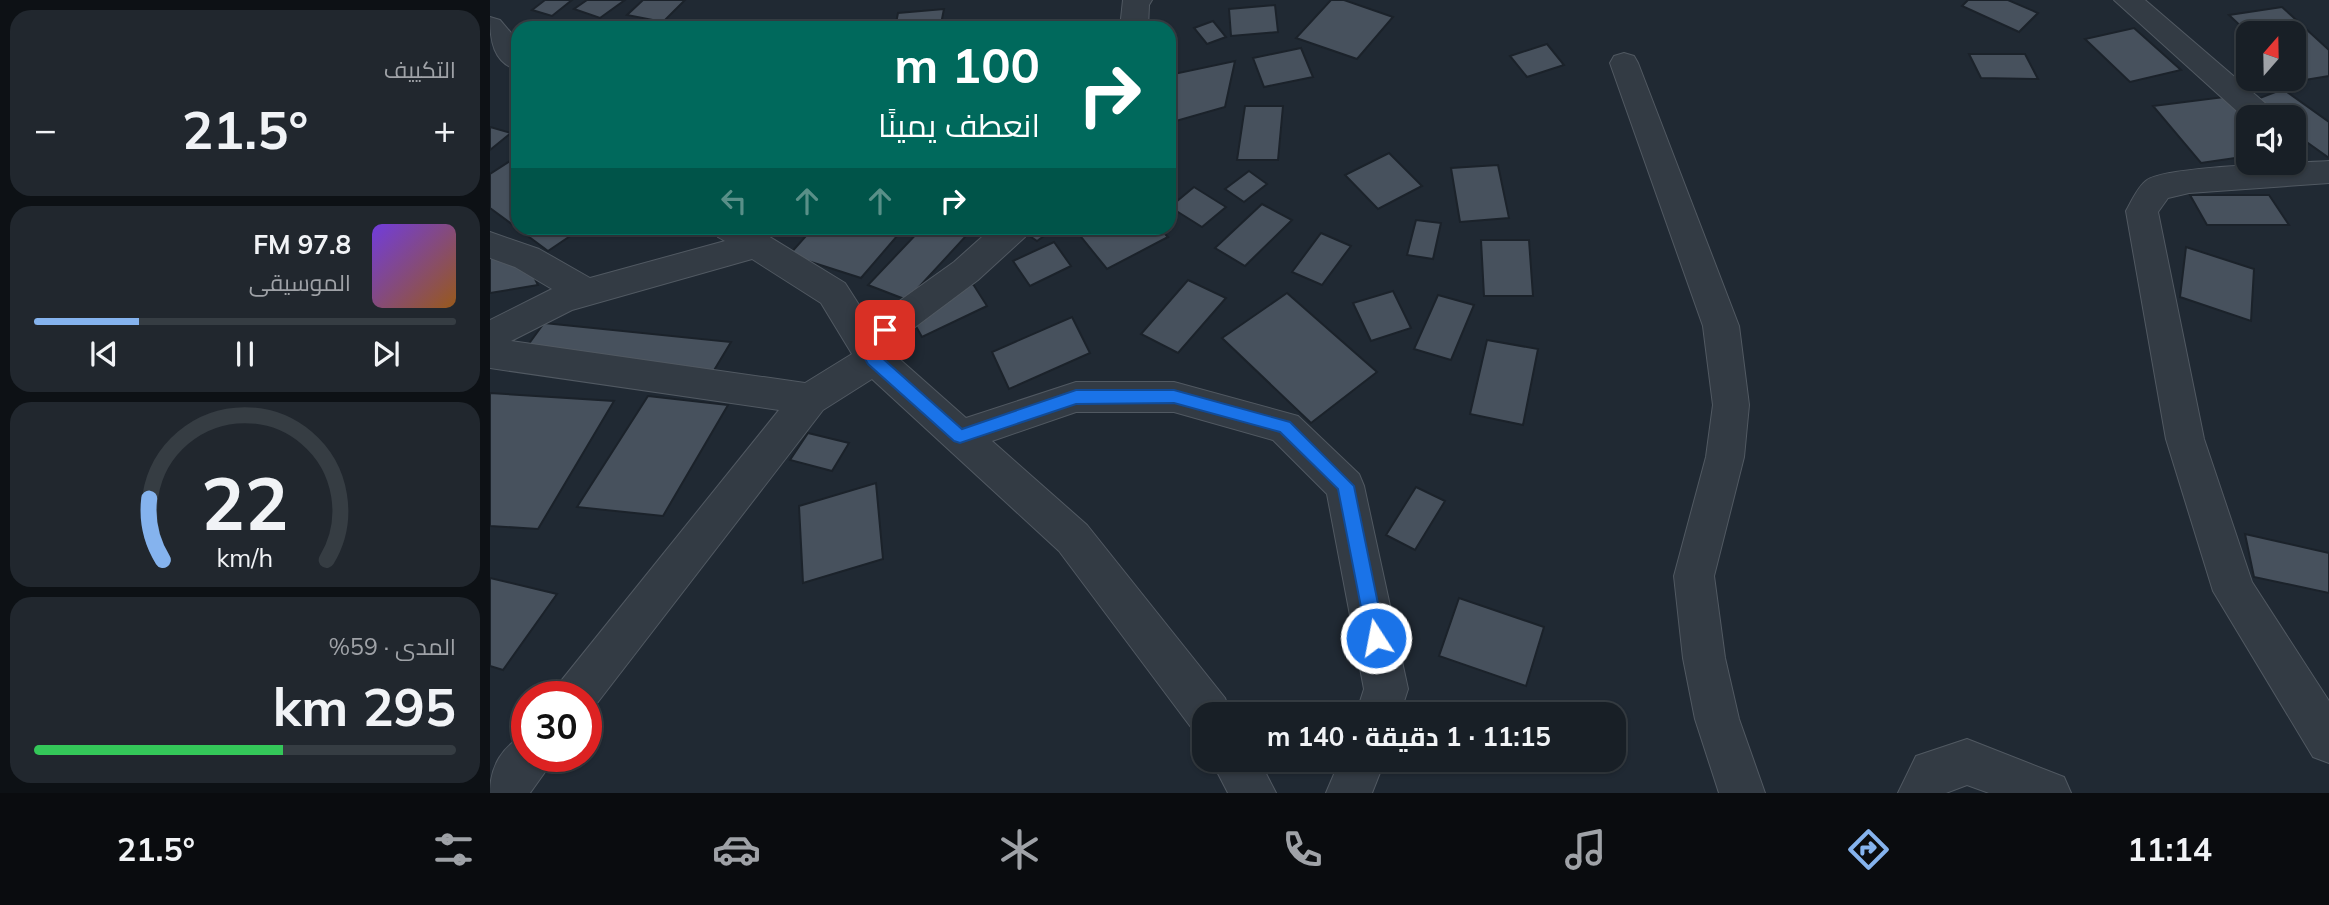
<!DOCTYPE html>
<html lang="ar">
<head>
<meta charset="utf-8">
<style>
	body { margin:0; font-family:Mulish,Cairo,sans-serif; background:#21272e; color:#f1f3f6; direction:rtl; height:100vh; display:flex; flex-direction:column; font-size:26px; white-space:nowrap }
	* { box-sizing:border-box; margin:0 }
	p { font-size:23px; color:#9fa2a7 }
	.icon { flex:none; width:38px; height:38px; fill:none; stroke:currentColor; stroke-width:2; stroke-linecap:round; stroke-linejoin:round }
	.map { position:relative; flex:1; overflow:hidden; direction:ltr }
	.drawer { display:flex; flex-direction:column; gap:10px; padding:10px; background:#0d1115; width:490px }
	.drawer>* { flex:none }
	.hud { position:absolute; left:21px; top:21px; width:665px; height:214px; border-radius:21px; box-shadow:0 2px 5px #0004,0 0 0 2px #363d43; direction:rtl; background:#00695c; color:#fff; overflow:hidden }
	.needle { width:46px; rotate:20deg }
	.buttons { position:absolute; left:1746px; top:21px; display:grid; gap:14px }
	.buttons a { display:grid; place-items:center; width:70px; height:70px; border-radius:14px; background:#181f26; box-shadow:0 2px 5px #0004,0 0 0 2px #363d43; font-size:35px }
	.speed { position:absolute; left:21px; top:681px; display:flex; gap:14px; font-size:35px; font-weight:700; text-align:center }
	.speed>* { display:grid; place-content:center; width:91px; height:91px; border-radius:50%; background:#181f26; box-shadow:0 2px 5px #0004,0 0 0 2px #363d43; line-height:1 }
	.speed .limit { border:10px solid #d22; background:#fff; color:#111 }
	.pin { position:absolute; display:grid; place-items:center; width:60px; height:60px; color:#fff; margin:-30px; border-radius:14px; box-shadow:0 4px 10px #0006 }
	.me { position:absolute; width:77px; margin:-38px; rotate:349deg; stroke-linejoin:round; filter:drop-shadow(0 0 5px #0008) }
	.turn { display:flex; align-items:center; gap:24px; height:147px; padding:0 21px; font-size:32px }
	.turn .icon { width:91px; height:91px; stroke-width:2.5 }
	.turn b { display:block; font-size:49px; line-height:60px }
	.lanes { display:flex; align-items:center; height:66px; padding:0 21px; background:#0003; justify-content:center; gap:35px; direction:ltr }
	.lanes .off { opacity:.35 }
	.big { font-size:52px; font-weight:700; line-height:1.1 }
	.drawer .card { flex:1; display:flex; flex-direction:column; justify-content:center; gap:10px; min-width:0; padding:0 24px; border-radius:21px; background:#21272e }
	.drawer .dial { align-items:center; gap:0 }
	.dial svg { height:182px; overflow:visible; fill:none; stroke:#363d43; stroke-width:7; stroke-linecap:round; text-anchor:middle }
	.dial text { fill:#f1f3f6; stroke:none }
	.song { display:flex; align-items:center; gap:21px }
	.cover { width:84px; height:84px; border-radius:10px; background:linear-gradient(135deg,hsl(260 70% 55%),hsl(30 70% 35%)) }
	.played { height:7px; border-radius:4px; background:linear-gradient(90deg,#85b3ee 25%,#363d43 25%) }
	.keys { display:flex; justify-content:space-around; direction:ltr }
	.heat { display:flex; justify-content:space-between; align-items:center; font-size:38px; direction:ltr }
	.charge { height:10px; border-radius:5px; background:linear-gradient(90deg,#34c759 59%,#363d43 0) }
	.trip { position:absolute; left:702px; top:702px; width:434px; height:70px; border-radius:21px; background:#181f26; box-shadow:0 2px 5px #0004,0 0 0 2px #363d43; font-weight:700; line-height:70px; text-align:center; direction:rtl }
	.tab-bar { display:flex; height:112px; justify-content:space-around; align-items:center; background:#0a0c0f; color:#9fa2a7 }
	.tab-bar .icon { width:49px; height:49px }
	.tab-bar .active { color:#85b3ee }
	.tab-bar b { font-size:32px; color:#f1f3f6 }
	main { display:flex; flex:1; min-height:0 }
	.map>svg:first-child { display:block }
</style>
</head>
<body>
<main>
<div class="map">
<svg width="1839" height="793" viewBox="0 0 1839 793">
	<rect width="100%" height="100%" fill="#202933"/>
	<g fill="#47515d" stroke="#1b222a" stroke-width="2">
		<polygon points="55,0 82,0 62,16 42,10"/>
		<polygon points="97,0 135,0 110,18 84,9"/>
		<polygon points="153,0 195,0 173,22 137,15"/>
		<polygon points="841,0 854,0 903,17 867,59 806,38"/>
		<polygon points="1478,0 1518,0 1548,13 1529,32 1472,6"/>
		<polygon points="785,5 788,32 741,36 739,9"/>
		<polygon points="1792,7 1839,50 1839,76 1809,81 1804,77 1804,33 1759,34 1739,15"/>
		<polygon points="454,9 451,24 405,28 408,13"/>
		<polygon points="723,21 736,37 717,44 704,28"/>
		<polygon points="1644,28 1691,70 1640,82 1595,39"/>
		<polygon points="1057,44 1074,65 1037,77 1020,56"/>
		<polygon points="811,48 823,77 774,87 763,58"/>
		<polygon points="1479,54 1535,54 1548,79 1491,78"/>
		<polygon points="745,61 735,107 679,123 679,75"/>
		<polygon points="1793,89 1839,122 1839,158 1804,133 1804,117 1783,117 1762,101"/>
		<polygon points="1742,96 1762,117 1759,117 1759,156 1711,163 1663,106"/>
		<polygon points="755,106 793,106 788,160 747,160"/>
		<polygon points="0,127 21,133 0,150"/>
		<polygon points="899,153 932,186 888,209 855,175"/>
		<polygon points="20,161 28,167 28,228 92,228 58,251 0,208 0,174"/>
		<polygon points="1008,165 1019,218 970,222 961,168"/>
		<polygon points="759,171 777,184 754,202 735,189"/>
		<polygon points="704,187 736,207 712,227 680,207"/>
		<polygon points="1700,195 1779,195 1799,225 1717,225"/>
		<polygon points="772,204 802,220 755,266 725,248"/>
		<polygon points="926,220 951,223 943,259 917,255"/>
		<polygon points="323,228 414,228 371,278 299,255"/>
		<polygon points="432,228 454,228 476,236 417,300 378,285"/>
		<polygon points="528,228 565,228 547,241"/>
		<polygon points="596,228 669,228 678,237 617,269 587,232"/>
		<polygon points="831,233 861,246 832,285 802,272"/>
		<polygon points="991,240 1039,240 1043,296 994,296"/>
		<polygon points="564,242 581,266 540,286 523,261"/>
		<polygon points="1696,247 1764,269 1761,321 1690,297"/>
		<polygon points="0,256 36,261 48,285 0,293"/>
		<polygon points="698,280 736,298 688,353 651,334"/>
		<polygon points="483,284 497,306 432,337 419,314"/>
		<polygon points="903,291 921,328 881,341 863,303"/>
		<polygon points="797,293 887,372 821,423 732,338"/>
		<polygon points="948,295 984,305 961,360 924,349"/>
		<polygon points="582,317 600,353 519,389 502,352"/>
		<polygon points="54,323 241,342 220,377 30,356"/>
		<polygon points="997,340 1048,349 1033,425 980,414"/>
		<polygon points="0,393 124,401 48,529 0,526"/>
		<polygon points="158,396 238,405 173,516 87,507"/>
		<polygon points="318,433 359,443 342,471 300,460"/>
		<polygon points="386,483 393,559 313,583 309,506"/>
		<polygon points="926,487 955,501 925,550 896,535"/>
		<polygon points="1755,534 1839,553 1839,593 1764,577"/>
		<polygon points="0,578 67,594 13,670 0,666"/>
		<polygon points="969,598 1054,627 1036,686 949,656"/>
	</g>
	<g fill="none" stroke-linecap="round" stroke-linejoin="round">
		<g stroke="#515962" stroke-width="2">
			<g id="street">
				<polygon points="633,0 662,0 659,5 658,28 630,28"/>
				<polygon points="1624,0 1655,0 1783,110 1787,117 1759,117 1759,122"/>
				<path d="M0 17 10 20 28 41V70C3 63 0 40 0 17Z"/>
				<polygon points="1134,53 1144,56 1148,63 1249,326 1259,405 1254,457 1224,576 1235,658 1249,719 1275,793 1229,793 1205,719 1193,658 1184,576 1216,457 1223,405 1213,326 1120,63 1124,56"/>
				<path d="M1839 161V183L1699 193 1678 198 1668 212 1714 439 1762 582 1839 701V763L1823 757 1723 591 1676 439 1636 211C1641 202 1648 186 1657 180 1676 166 1808 163 1839 161Z"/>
				<path d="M224 228H265L355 283 380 322 464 262 502 228H539L535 237 488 280 397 348 476 418 586 382H684L808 416 869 474 874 486 918 689 910 714H866L874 689 837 494 783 440 684 412H586L502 441 597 525 735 698 741 714H714V734L703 730 569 551 382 379 333 410 101 711 96 714V696H64L71 681 289 410 0 368V320L62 289 25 267 0 258V232L49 249 100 278 235 241 228 237ZM262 259 331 303 362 354 315 383 21 341 82 310Z"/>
				<path d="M37 734V756H62L55 772 40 793H0C0 767 12 745 37 734Z"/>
				<polygon points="1477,739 1574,777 1581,793 1499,793 1477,785 1456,793 1408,793 1426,756"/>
				<polygon points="721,760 769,760 786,793 738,793"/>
				<polygon points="850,760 895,760 882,793 836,793"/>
			</g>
		</g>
		<use href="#street" fill="#333b44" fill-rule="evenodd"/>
	</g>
	<polygon fill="#1a73e8" stroke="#114b97" stroke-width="2" points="395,324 403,330 384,346 389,355 472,429 586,390 684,390 800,422 864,486 895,638 893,645 886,647 880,645 877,638 848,489 790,432 684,403 586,404 470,443 464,441 378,364 367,345 369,340"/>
</svg>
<div class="buttons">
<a><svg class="needle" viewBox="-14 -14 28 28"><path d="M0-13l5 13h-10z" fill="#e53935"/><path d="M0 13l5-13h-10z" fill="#9fa2a7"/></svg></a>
<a><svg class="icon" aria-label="sound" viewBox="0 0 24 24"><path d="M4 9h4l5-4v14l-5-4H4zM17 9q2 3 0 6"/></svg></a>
</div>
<div class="speed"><div class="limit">30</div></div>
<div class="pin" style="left:395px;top:330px;background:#d93025"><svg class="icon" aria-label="arrive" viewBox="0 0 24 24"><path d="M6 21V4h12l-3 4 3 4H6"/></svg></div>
<svg class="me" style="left:886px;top:638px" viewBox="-20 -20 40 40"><circle r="17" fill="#1a73e8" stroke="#fff" stroke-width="3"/><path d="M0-11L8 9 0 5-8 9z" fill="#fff"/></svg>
<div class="trip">11:15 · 1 دقيقة · 140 m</div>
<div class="hud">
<div class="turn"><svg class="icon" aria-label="right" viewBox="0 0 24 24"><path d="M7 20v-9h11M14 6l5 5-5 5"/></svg><div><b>100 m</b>انعطف يمينًا</div></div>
<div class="lanes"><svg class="icon off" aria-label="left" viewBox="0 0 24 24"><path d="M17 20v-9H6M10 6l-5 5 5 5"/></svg><svg class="icon off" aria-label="ahead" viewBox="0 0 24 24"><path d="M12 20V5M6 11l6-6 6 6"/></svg><svg class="icon off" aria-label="ahead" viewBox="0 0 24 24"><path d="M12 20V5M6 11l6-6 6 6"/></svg><svg class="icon" aria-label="right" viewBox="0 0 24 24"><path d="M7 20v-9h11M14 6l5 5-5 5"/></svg></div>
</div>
</div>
<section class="drawer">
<div class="card"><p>التكييف</p>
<div class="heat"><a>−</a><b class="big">21.5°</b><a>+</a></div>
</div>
<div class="card">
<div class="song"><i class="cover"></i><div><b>97.8 FM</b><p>الموسيقى</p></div></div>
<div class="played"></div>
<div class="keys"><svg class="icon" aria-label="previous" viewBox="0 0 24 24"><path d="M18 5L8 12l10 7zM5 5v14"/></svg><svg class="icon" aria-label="pause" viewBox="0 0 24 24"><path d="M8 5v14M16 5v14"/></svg><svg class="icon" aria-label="next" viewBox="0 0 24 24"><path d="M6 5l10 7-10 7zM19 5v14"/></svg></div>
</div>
<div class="card dial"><svg viewBox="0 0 100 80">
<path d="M14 69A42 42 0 1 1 86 69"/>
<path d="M14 69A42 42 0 0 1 8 42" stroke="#85b3ee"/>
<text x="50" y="56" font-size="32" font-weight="700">22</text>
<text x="50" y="72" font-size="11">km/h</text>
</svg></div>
<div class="card"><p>المدى · 59%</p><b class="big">295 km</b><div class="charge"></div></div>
</section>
</main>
<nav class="tab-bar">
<b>11:14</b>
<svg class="icon active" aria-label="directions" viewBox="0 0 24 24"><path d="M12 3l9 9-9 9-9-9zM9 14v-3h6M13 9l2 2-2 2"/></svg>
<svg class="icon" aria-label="music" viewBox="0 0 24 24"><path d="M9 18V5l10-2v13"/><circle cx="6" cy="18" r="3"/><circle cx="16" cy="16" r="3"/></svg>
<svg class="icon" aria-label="phone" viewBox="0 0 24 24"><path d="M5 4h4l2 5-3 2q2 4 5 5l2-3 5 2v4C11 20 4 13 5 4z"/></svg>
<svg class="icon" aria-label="climate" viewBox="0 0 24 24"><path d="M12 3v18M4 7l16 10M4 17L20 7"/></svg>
<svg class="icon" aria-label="car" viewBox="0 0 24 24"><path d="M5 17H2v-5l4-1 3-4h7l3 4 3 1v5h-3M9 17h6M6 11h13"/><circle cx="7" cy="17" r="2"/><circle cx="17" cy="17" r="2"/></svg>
<svg class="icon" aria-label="filters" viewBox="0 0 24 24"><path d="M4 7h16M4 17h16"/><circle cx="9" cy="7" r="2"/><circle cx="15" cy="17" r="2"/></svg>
<b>21.5°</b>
</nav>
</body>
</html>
